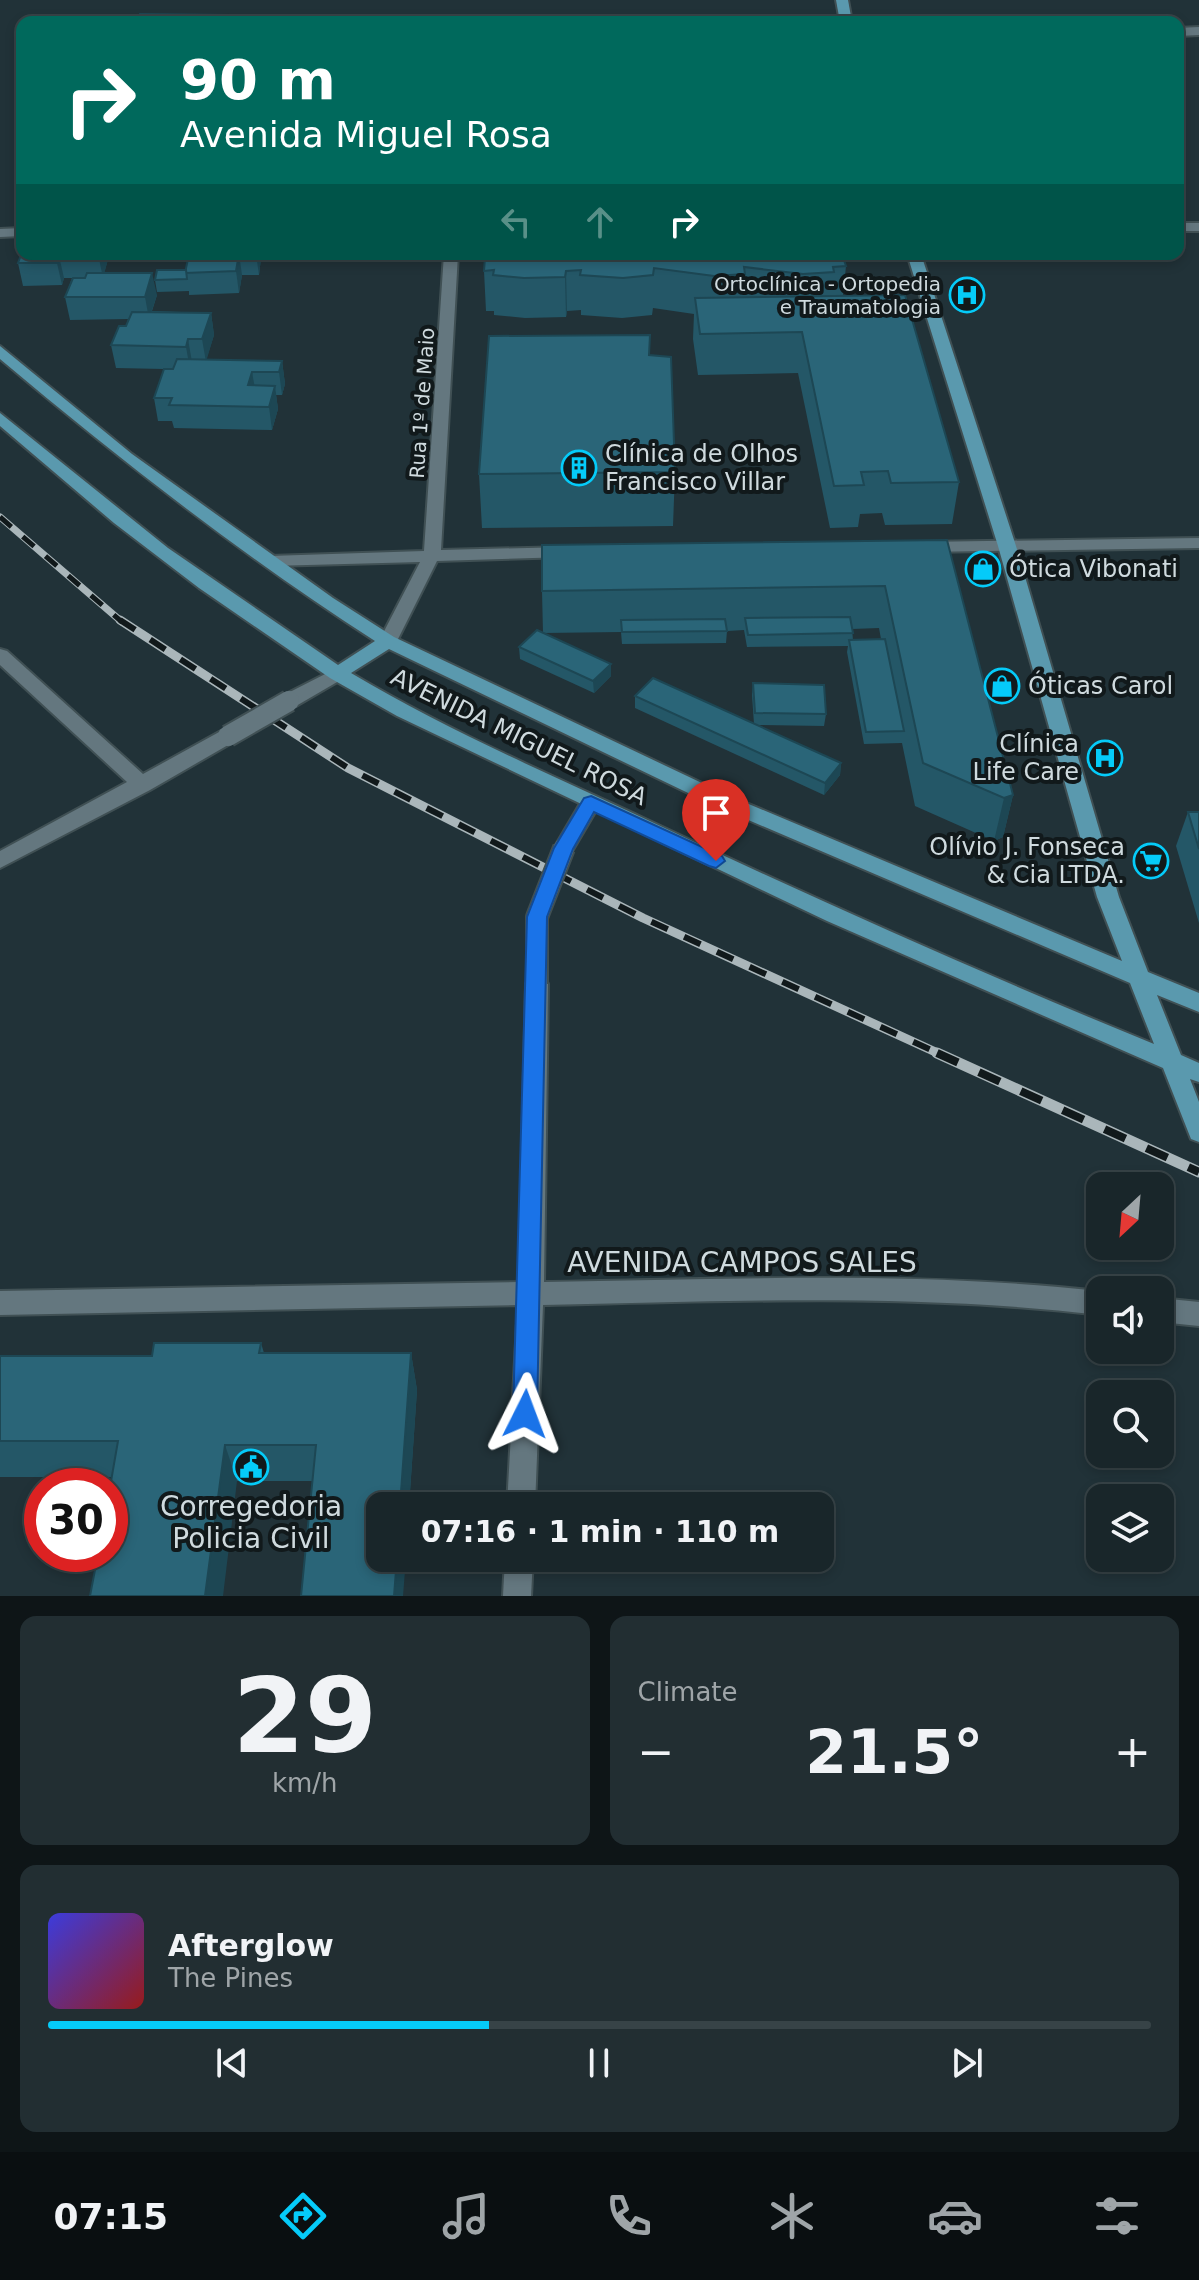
<!DOCTYPE html>
<html lang="en">
<head>
<meta charset="utf-8">
<style>
	body { margin:0; font-family:"DejaVu Sans",sans-serif; background:#222e32; color:#f1f3f6; height:100vh; display:flex; flex-direction:column; font-size:30px; white-space:nowrap }
	* { box-sizing:border-box; margin:0 }
	p { font-size:26px; color:#9fa5a8 }
	.icon { flex:none; width:44px; height:44px; fill:none; stroke:currentColor; stroke-width:2; stroke-linecap:round; stroke-linejoin:round }
	.map { position:relative; height:1596px; overflow:hidden }
	.side { display:flex; flex-direction:column; gap:20px; padding:20px; background:#0e1517; flex:1 }
	.side>* { flex:none }
	.guide { position:absolute; left:16px; top:16px; width:1168px; height:244px; border-radius:16px; box-shadow:0 4px 12px #0003,0 0 0 2px #374347; background:#00695c; color:#fff; overflow:hidden }
	.needle { width:52px; rotate:206deg }
	.fabs { position:absolute; left:1086px; top:1172px; display:grid; gap:16px }
	.fabs a { display:grid; place-items:center; width:88px; height:88px; border-radius:16px; background:#19262a; box-shadow:0 4px 12px #0003,0 0 0 2px #374347; font-size:40px }
	.speed { position:absolute; left:24px; top:1468px; display:flex; gap:16px; font-size:40px; font-weight:700; text-align:center }
	.speed>* { display:grid; place-content:center; width:104px; height:104px; border-radius:50%; background:#19262a; box-shadow:0 4px 12px #0003,0 0 0 2px #374347; line-height:1 }
	.speed .limit { border:12px solid #d22; background:#fff; color:#111 }
	.pin { position:absolute; display:grid; place-items:center; width:68px; height:68px; color:#fff; margin:-82px -34px; border-radius:50% 50% 50% 0; rotate:-45deg; box-shadow:0 0 8px #0007 }
	.pin .icon { rotate:45deg }
	.me { position:absolute; width:88px; margin:-44px; rotate:3deg; stroke-linejoin:round; filter:drop-shadow(0 0 6px #0008) }
	.turn { display:flex; align-items:center; gap:28px; height:168px; padding:0 32px; font-size:36px }
	.turn .icon { width:104px; height:104px; stroke-width:2.5 }
	.turn b { display:block; font-size:56px; line-height:68px }
	.lanes { display:flex; align-items:center; height:76px; padding:0 32px; background:#0003; justify-content:center; gap:40px; direction:ltr }
	.lanes .off { opacity:.35 }
	.big { font-size:60px; font-weight:700; line-height:1.1 }
	.side .card { flex:1; display:flex; flex-direction:column; justify-content:center; gap:12px; min-width:0; padding:0 28px; border-radius:16px; background:#222e32 }
	.side .dial { align-items:center; gap:0 }
	.dial b { font-size:104px; line-height:1 }
	.song { display:flex; align-items:center; gap:24px }
	.cover { width:96px; height:96px; border-radius:12px; background:linear-gradient(135deg,hsl(240 70% 55%),hsl(0 70% 35%)) }
	.played { height:8px; border-radius:4px; background:linear-gradient(90deg,#05cbf9 40%,#374347 40%) }
	.keys { display:flex; justify-content:space-around; direction:ltr }
	.heat { display:flex; justify-content:space-between; align-items:center; font-size:44px; direction:ltr }
	.side .tiles { flex:1; display:grid; gap:20px; grid-template-columns:1fr 1fr }
	.card:last-child { grid-column:span 2 }
	.trip { position:absolute; left:366px; top:1492px; width:468px; height:80px; border-radius:16px; background:#19262a; box-shadow:0 4px 12px #0003,0 0 0 2px #374347; font-weight:700; line-height:80px; text-align:center }
	.menu { display:flex; height:128px; justify-content:space-around; align-items:center; background:#0a0f11; color:#9fa5a8 }
	.menu .icon { width:56px; height:56px }
	.menu .active { color:#05cbf9 }
	.menu b { font-size:36px; color:#f1f3f6 }
	.map>svg:first-child { display:block }
</style>
</head>
<body>
<div class="map">
<svg width="1199" height="1596" viewBox="0 0 1199 1596">
	<rect width="100%" height="100%" fill="#213238"/>
	<polygon fill="#004d61" points="260,14 428,15 427,22 257,22"/>
	<g fill="none" stroke-linecap="round" stroke-linejoin="round">
		<g stroke="#405054" stroke-width="4">
			<g id="minor">
				<polygon points="1199,27 1199,35 1178,36 1178,28"/>
				<rect x="1178" y="223" width="21" height="8"/>
				<polygon points="22,228 22,236 0,237 0,229"/>
				<polygon points="444,254 458,254 441,550 567,547 576,552 567,557 437,561 397,641 388,647 379,641 420,562 270,566 261,561 270,556 424,551"/>
				<polygon points="1199,538 1199,548 923,552 914,547 923,542"/>
				<polygon points="0,649 7,651 143,774 221,731 235,731 238,736 235,741 150,790 0,868 0,851 127,782 0,665"/>
				<polygon points="337,668 346,674 344,678 296,706 282,706 280,701 282,696"/>
				<polygon points="591,795 601,802 571,853 557,853 554,848 557,843 584,797"/>
				<path d="M537 975 545 978 548 984 544 1282C729 1279 916 1271 1100 1291V1315C916 1293 728 1301 543 1305L535 1506H507L518 1305 0 1315V1291L519 1282 526 984 529 978Z"/>
				<polygon points="1160,1298 1199,1302 1199,1326 1160,1322"/>
				<polygon points="505,1558 533,1558 531,1596 503,1596"/>
			</g>
		</g>
		<g stroke="#405054" stroke-width="4">
			<g id="major">
				<polygon points="836,0 848,0 852,22 840,22"/>
				<path d="M907 254H921L1016 546 1119 897 1148 972 1199 993V1012L1157 995 1181 1055 1199 1063V1082L1190 1079 1199 1102V1142L1191 1139 1163 1068 827 921 397 716 330 678 199 588 114 523 0 426V413L168 548 338 665 375 641C243 556 120 460 0 359V346L132 454 333 598 394 637 725 794 1122 961 1097 897 998 546ZM389 649 711 804 1130 983 1154 1044C980 973 809 896 639 816 542 771 443 728 351 673Z"/>
			</g>
		</g>
		<use href="#minor" fill="#64777f" fill-rule="evenodd"/>
		<use href="#major" fill="#5a99ae" fill-rule="evenodd"/>
		<g stroke="#aab6ba" stroke-width="7">
			<polyline id="rail-far2" points="0,517 122,622"/>
		</g>
		<g stroke="#aab6ba" stroke-width="9">
			<polyline id="rail-far1" points="120,620 348,768 643,918 942,1055"/>
		</g>
		<g stroke="#aab6ba" stroke-width="11">
			<polyline id="rail" points="937,1053 1199,1172"/>
		</g>
		<use href="#rail-far2" stroke="#11191b" stroke-width="5" stroke-dasharray="15" stroke-linecap="butt"/>
		<use href="#rail-far1" stroke="#11191b" stroke-width="6" stroke-dasharray="18" stroke-linecap="butt"/>
		<use href="#rail" stroke="#11191b" stroke-width="8" stroke-dasharray="23" stroke-linecap="butt"/>
		<g stroke="#405054" stroke-width="24" stroke-linecap="butt">
			<g id="minor-bridge">
				<polyline points="228,736 289,701"/>
				<polyline points="537,984 537,917 564,848"/>
			</g>
		</g>
		<use href="#minor-bridge" stroke="#64777f" stroke-width="20"/>
	</g>
	<g fill="#245767" fill-rule="evenodd">
		<polygon points="22,252 109,256 104,273 157,295 152,311 211,313 214,335 206,360 282,361 285,384 282,395 276,395 278,409 272,430 174,428 172,421 158,421 154,398 164,369 116,368 111,345 126,326 128,319 70,320 65,297 72,278 64,278 62,285 23,286 18,263"/>
		<polygon points="189,254 261,254 261,258 259,275 242,275 239,293 189,295 189,291 157,292 155,280 186,270"/>
		<polygon points="487,254 842,254 846,266 843,296 959,482 952,524 885,525 882,513 860,514 858,527 830,528 798,373 698,375 693,339 694,314 653,308 652,315 622,318 581,315 581,310 567,311 566,317 525,318 494,315 494,311 486,311 484,271"/>
		<polygon points="650,335 650,355 675,472 673,526 482,528 479,474"/>
		<path d="M947 540 1013 795 1003 837 994 841 915 806 902 743 864 744 847 652 848 646 747 647 744 630 727 631 726 643 622 644 621 632 543 633 542 591ZM879 628 881 639 853 640 852 629Z"/>
		<polygon points="519,647 611,676 594,693 520,659"/>
		<polygon points="753,683 826,714 824,726 757,725 841,763 840,775 824,795 635,708 635,696 754,724 752,695"/>
		<polygon points="1188,812 1199,812 1199,923 1176,846"/>
		<polygon points="261,1343 264,1353 411,1353 417,1390 409,1506 380,1506 312,1481 237,1481 112,1477 0,1477 0,1356 152,1356"/>
	</g>
	<g fill="#1d4754">
		<polygon points="98,254 109,254 109,256 103,278"/>
		<polygon points="239,254 242,275 239,293 236,271"/>
		<polygon points="256,254 261,254 261,258 259,275"/>
		<polygon points="59,256 64,278 62,285 57,263"/>
		<polygon points="566,271 567,311 566,317 565,277"/>
		<polygon points="152,273 157,295 149,319 145,297"/>
		<polygon points="211,313 214,335 206,362 202,339"/>
		<polygon points="188,339 192,362 190,369 186,347"/>
		<polygon points="282,361 285,384 282,395 279,372"/>
		<polygon points="252,372 256,394 252,408 248,385"/>
		<polygon points="275,386 278,409 272,430 269,407"/>
		<polygon points="611,664 611,676 594,693 593,681"/>
		<polygon points="841,763 840,775 824,795 825,783"/>
		<polygon points="1013,795 1003,837 994,841 1004,798"/>
		<polygon points="411,1353 417,1390 409,1506 400,1506"/>
		<polygon points="225,1445 237,1481 223,1596 205,1596"/>
		<polygon points="397,1558 406,1558 403,1596 394,1596"/>
	</g>
	<g fill="#2a6578" stroke="#1d4754" stroke-width="2">
		<polygon points="140,14 228,15 225,22 137,22"/>
		<polygon points="22,252 22,254 98,254 98,256 59,256 57,263 18,263"/>
		<polygon points="189,254 239,254 236,271 185,273"/>
		<polygon points="529,254 622,254 622,255 660,254 842,254 846,266 833,267 834,272 803,274 744,267 745,274 714,276 654,268 653,275 623,278 580,275 581,270 566,271 565,277 524,278 493,275 494,270 484,271 485,257"/>
		<polygon points="157,270 186,270 187,279 155,280"/>
		<polygon points="87,273 152,273 145,297 65,297 73,278 85,278"/>
		<polygon points="905,295 959,482 891,483 888,471 861,472 864,485 834,486 802,332 700,334 695,298"/>
		<polygon points="132,312 211,313 202,339 188,339 186,347 111,345 119,326 126,326"/>
		<polygon points="650,335 649,355 671,357 675,472 479,474 489,336"/>
		<polygon points="177,359 282,361 279,372 252,372 248,385 275,386 269,407 169,405 172,398 154,398 164,369 173,369"/>
		<polygon points="947,540 1013,795 1004,798 923,763 885,586 542,591 542,545"/>
		<polygon points="850,617 853,633 748,635 745,618"/>
		<polygon points="725,619 727,631 622,632 621,620"/>
		<polygon points="537,630 611,664 593,681 519,647"/>
		<polygon points="885,639 904,731 866,732 849,640"/>
		<polygon points="653,678 841,763 825,783 635,696"/>
		<polygon points="753,683 824,685 826,714 755,713"/>
		<polygon points="1188,812 1199,812 1199,849"/>
		<polygon points="154,1343 261,1343 259,1353 411,1353 400,1506 380,1506 380,1558 397,1558 394,1596 301,1596 316,1445 225,1445 205,1596 90,1596 98,1554 110,1554 110,1487 118,1441 0,1441 0,1356 152,1356"/>
	</g>
	<polygon fill="#1a73e8" stroke="#114b97" stroke-width="2" points="591,796 722,856 725,861 716,868 709,866 594,812 573,849 547,917 537,1414 534,1422 525,1426 517,1422 513,1414 527,917 554,848 584,798"/>
	<defs>
		<g id="hospital-ring" transform="scale(1.8)"><circle r="9.5" fill="#11191b" stroke="#05cbf9" stroke-width="1.5"/><path d="M-5-5h3v3.5h4V-5h3V5h-3V1.5h-4V5h-3Z" fill="#05cbf9"/></g>
		<g id="building-ring" transform="scale(1.8)"><circle r="9.5" fill="#11191b" stroke="#05cbf9" stroke-width="1.5"/><path d="M-4-6H4V6H1V3H-1V6H-4ZM-2.5-4.3h1.7v1.8h-1.7ZM.8-4.3h1.7v1.8H.8ZM-2.5-1h1.7V.8h-1.7ZM.8-1h1.7V.8H.8Z" fill="#05cbf9"/></g>
		<g id="shop-ring" transform="scale(1.8)"><circle r="9.5" fill="#11191b" stroke="#05cbf9" stroke-width="1.5"/><path d="M-5-2.5h2.3a2.7 3.5 0 0 1 5.4 0H5L5.5 6h-11ZM-1.5-2.5h3a1.5 2.3 0 0 0-3 0Z" fill="#05cbf9"/></g>
		<g id="supermarket-ring" transform="scale(1.8)"><circle r="9.5" fill="#11191b" stroke="#05cbf9" stroke-width="1.5"/><path d="M-6-5.5h2.5l.6 2H6L4.5 2H-2.5L-4.4-4H-6ZM-1.5 3.2a1.3 1.3 0 1 0 .1 0ZM3 3.2a1.3 1.3 0 1 0 .1 0Z" fill="#05cbf9"/></g>
		<g id="civic-ring" transform="scale(1.8)"><circle r="9.5" fill="#11191b" stroke="#05cbf9" stroke-width="1.5"/><path d="M-.6-6.5H3V-4.5H.6V-3L4-1V1h2V6H-6V1h2V-1L-.6-3ZM-1.2 2.5V6h2.4V2.5Z" fill="#05cbf9"/></g>
	</defs>
	<g fill-rule="evenodd">
		<use href="#hospital-ring" x="967" y="295"/>
		<use href="#building-ring" x="579" y="468"/>
		<use href="#shop-ring" x="983" y="569"/>
		<use href="#shop-ring" x="1002" y="686"/>
		<use href="#hospital-ring" x="1105" y="758"/>
		<use href="#supermarket-ring" x="1151" y="861"/>
		<use href="#civic-ring" x="251" y="1467"/>
	</g>
	<g text-anchor="middle" dominant-baseline="central" stroke-width="8" stroke-linejoin="round" paint-order="stroke">
		<g font-size="20" fill="#cfdade" stroke="#11191b" text-anchor="end">
			<text x="941" y="284">Ortoclínica - Ortopedia<tspan x="941" dy="23">e Traumatologia</tspan></text>
		</g>
		<g font-size="20" fill="#cfdade" stroke="#11191b">
			<text transform="translate(422 403) rotate(-86)">Rua 1º de Maio</text>
		</g>
		<g font-size="24" fill="#cfdade" stroke="#11191b" text-anchor="start">
			<text x="605" y="454">Clínica de Olhos<tspan x="605" dy="28">Francisco Villar</tspan></text>
			<text x="1009" y="569">Ótica Vibonati</text>
			<text x="1028" y="686">Óticas Carol</text>
			<text x="1079" y="744" text-anchor="end">Clínica<tspan x="1079" dy="28">Life Care</tspan></text>
			<text x="1125" y="847" text-anchor="end">Olívio J. Fonseca<tspan x="1125" dy="28">&amp; Cia LTDA.</tspan></text>
		</g>
		<g font-size="24" fill="#cfdade" stroke="#11191b">
			<text transform="translate(519 737) rotate(26)">AVENIDA MIGUEL ROSA</text>
		</g>
		<g font-size="28" fill="#cfdade" stroke="#11191b">
			<text x="742" y="1262">AVENIDA CAMPOS SALES</text>
		</g>
		<g font-size="28" fill="#cfdade" stroke="#11191b">
			<text x="251" y="1506">Corregedoria<tspan x="251" dy="32">Policia Civil</tspan></text>
		</g>
	</g>
</svg>
<div class="fabs">
<a><svg class="needle" viewBox="-14 -14 28 28"><path d="M0-13l5 13h-10z" fill="#e53935"/><path d="M0 13l5-13h-10z" fill="#9fa5a8"/></svg></a>
<a><svg class="icon" aria-label="sound" viewBox="0 0 24 24"><path d="M4 9h4l5-4v14l-5-4H4zM17 9q2 3 0 6"/></svg></a>
<a><svg class="icon" aria-label="search" viewBox="0 0 24 24"><circle cx="10" cy="10" r="6"/><path d="M15 15l6 6"/></svg></a>
<a><svg class="icon" aria-label="layers" viewBox="0 0 24 24"><path d="M12 4l9 5-9 5-9-5zM3 14l9 5 9-5"/></svg></a>
</div>
<div class="speed"><div class="limit">30</div></div>
<div class="pin" style="left:716px;top:861px;background:#d93025"><svg class="icon" aria-label="arrive" viewBox="0 0 24 24"><path d="M6 21V4h12l-3 4 3 4H6"/></svg></div>
<svg class="me" style="left:525px;top:1414px" viewBox="-20 -20 40 40"><path d="M0-17L14 15 0 8-14 15z" fill="#1a73e8" stroke="#fff" stroke-width="4"/></svg>
<div class="trip">07:16 · 1 min · 110 m</div>
<div class="guide">
<div class="turn"><svg class="icon" aria-label="right" viewBox="0 0 24 24"><path d="M7 20v-9h11M14 6l5 5-5 5"/></svg><div><b>90 m</b>Avenida Miguel Rosa</div></div>
<div class="lanes"><svg class="icon off" aria-label="left" viewBox="0 0 24 24"><path d="M17 20v-9H6M10 6l-5 5 5 5"/></svg><svg class="icon off" aria-label="ahead" viewBox="0 0 24 24"><path d="M12 20V5M6 11l6-6 6 6"/></svg><svg class="icon" aria-label="right" viewBox="0 0 24 24"><path d="M7 20v-9h11M14 6l5 5-5 5"/></svg></div>
</div>
</div>
<section class="side">
<div class="tiles">
<div class="card dial"><b>29</b><p>km/h</p></div>
<div class="card"><p>Climate</p>
<div class="heat"><a>−</a><b class="big">21.5°</b><a>+</a></div>
</div>
<div class="card">
<div class="song"><i class="cover"></i><div><b>Afterglow</b><p>The Pines</p></div></div>
<div class="played"></div>
<div class="keys"><svg class="icon" aria-label="previous" viewBox="0 0 24 24"><path d="M18 5L8 12l10 7zM5 5v14"/></svg><svg class="icon" aria-label="pause" viewBox="0 0 24 24"><path d="M8 5v14M16 5v14"/></svg><svg class="icon" aria-label="next" viewBox="0 0 24 24"><path d="M6 5l10 7-10 7zM19 5v14"/></svg></div>
</div>
</div>
</section>
<nav class="menu">
<b>07:15</b>
<svg class="icon active" aria-label="directions" viewBox="0 0 24 24"><path d="M12 3l9 9-9 9-9-9zM9 14v-3h6M13 9l2 2-2 2"/></svg>
<svg class="icon" aria-label="music" viewBox="0 0 24 24"><path d="M9 18V5l10-2v13"/><circle cx="6" cy="18" r="3"/><circle cx="16" cy="16" r="3"/></svg>
<svg class="icon" aria-label="phone" viewBox="0 0 24 24"><path d="M5 4h4l2 5-3 2q2 4 5 5l2-3 5 2v4C11 20 4 13 5 4z"/></svg>
<svg class="icon" aria-label="climate" viewBox="0 0 24 24"><path d="M12 3v18M4 7l16 10M4 17L20 7"/></svg>
<svg class="icon" aria-label="car" viewBox="0 0 24 24"><path d="M5 17H2v-5l4-1 3-4h7l3 4 3 1v5h-3M9 17h6M6 11h13"/><circle cx="7" cy="17" r="2"/><circle cx="17" cy="17" r="2"/></svg>
<svg class="icon" aria-label="filters" viewBox="0 0 24 24"><path d="M4 7h16M4 17h16"/><circle cx="9" cy="7" r="2"/><circle cx="15" cy="17" r="2"/></svg>
</nav>
</body>
</html>
